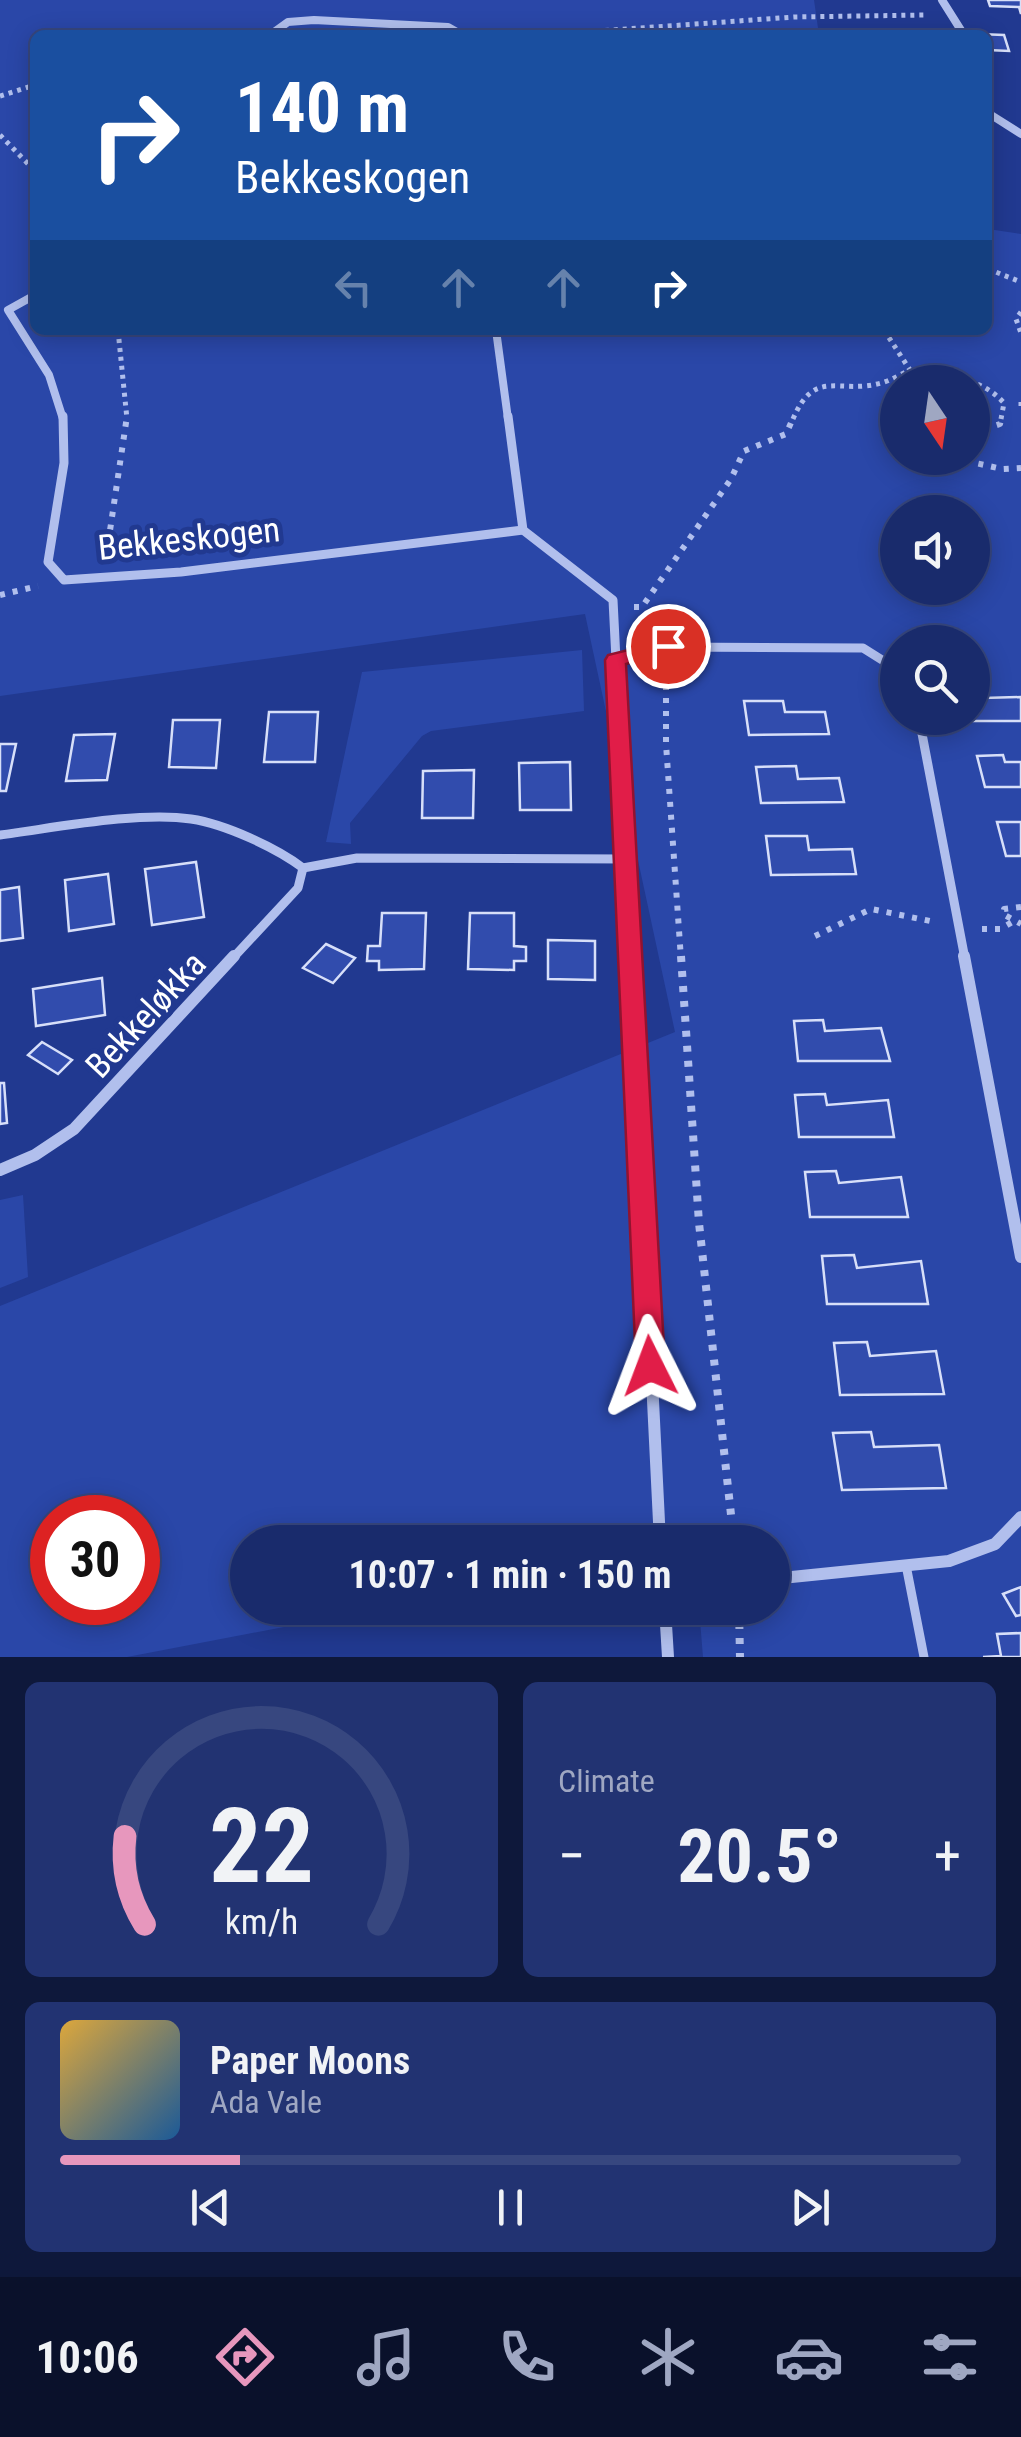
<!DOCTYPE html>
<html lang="en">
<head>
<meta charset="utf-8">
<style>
	body { margin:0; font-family:"Roboto Condensed",sans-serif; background:#223372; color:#f1f3f6; height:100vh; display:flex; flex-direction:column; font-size:38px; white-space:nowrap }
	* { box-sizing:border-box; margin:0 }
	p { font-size:32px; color:#9fa7c2 }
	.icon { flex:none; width:55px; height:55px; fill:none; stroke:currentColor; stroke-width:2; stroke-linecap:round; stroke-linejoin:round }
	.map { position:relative; height:1657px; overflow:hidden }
	.drawer { display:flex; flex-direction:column; gap:25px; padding:25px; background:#0e183b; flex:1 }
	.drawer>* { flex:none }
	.banner { position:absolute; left:30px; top:30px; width:962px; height:305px; border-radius:15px; box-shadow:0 5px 25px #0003,0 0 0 2px #37477f; background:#1a4fa0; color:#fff; overflow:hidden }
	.needle { width:65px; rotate:167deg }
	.controls { position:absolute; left:880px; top:365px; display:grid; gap:20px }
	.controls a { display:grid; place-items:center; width:110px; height:110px; border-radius:50%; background:#192b6c; box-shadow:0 5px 25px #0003,0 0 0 2px #37477f; font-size:50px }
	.speed { position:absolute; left:30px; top:1495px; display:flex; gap:20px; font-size:50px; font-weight:700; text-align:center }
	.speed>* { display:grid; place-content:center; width:130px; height:130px; border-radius:50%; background:#192b6c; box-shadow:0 5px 25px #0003,0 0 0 2px #37477f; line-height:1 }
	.speed .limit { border:15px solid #d22; background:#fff; color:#111 }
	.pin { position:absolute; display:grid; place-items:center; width:85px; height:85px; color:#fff; margin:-42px; border:5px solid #fff; border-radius:50%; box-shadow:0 2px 10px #0007 }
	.me { position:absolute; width:110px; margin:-55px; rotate:357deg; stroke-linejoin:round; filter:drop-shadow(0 0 8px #0008) }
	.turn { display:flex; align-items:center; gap:35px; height:210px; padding:0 40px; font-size:45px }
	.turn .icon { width:130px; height:130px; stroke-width:2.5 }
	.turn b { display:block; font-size:70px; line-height:85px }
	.lanes { display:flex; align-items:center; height:95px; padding:0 40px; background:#0003; justify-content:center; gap:50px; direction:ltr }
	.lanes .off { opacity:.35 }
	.big { font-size:75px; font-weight:700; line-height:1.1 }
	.drawer .widget { flex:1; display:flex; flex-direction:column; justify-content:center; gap:15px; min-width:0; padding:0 35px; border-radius:15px; background:#223372 }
	.drawer .dial { align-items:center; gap:0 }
	.dial svg { height:260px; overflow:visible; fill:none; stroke:#37477f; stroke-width:7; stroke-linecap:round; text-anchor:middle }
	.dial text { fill:#f1f3f6; stroke:none }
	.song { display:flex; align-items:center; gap:30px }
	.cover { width:120px; height:120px; border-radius:15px; background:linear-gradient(135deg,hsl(40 70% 55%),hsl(210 70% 35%)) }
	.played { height:10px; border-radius:5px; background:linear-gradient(90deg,#e797bd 20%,#37477f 20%) }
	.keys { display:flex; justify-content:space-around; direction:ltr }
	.heat { display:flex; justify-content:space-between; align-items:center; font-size:55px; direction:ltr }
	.drawer .tiles { flex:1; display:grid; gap:25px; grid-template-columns:1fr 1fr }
	.widget:last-child { grid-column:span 2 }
	.trip { position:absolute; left:230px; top:1525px; width:560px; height:100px; border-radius:50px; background:#192b6c; box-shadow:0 5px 25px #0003,0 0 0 2px #37477f; font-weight:700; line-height:100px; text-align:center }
	.tabs { display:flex; height:160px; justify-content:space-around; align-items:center; background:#0a112b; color:#9fa7c2 }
	.tabs .icon { width:70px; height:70px }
	.tabs .active { color:#e797bd }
	.tabs b { font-size:45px; color:#f1f3f6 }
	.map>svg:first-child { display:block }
</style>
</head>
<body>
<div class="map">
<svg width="1021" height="1657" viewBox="0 0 1021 1657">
	<rect width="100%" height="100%" fill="#213990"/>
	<g fill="#2a47a8" fill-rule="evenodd">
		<path d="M0 0H814L819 35H35V330H988V229L1021 234V1657H703L699 1608H772V1542H248V1608H383L127 1657H0V1306L675 1032 585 614 0 696ZM898 382H972V458H898ZM898 512H972V588H898ZM898 642H972V718H898ZM52 1518H138V1602H52Z"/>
		<polygon points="582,650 584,711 431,731 422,736 350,823 351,844 326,842 362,672"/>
		<polygon points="23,1195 28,1277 0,1288 0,1200"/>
	</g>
	<g fill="#314cad" stroke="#d7dff9" stroke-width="2.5">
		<polygon points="988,0 1021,0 1021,14 1019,7 990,6"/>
		<polygon points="978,34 1004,35 1009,51 988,50 988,35"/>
		<polygon points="972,691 981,691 983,698 1021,697 1021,721 963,721 963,718 972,718"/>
		<polygon points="744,701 783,701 785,712 825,712 829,734 749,735"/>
		<polygon points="269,712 318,712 315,762 264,762"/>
		<polygon points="173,720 220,720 216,768 169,767"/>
		<polygon points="115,734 107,780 66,781 74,735"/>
		<polygon points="0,744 16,744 6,791 0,791"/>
		<polygon points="1003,755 1005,762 1021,762 1021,787 985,787 977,756"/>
		<polygon points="570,762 571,810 520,810 519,763"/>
		<polygon points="796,766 798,779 839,778 844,802 761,803 756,767"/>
		<polygon points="474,770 473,818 422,818 423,771"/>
		<polygon points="997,822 1021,822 1021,856 1006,856"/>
		<polygon points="766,836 807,836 809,850 852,849 856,874 771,875"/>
		<polygon points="196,862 204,917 152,925 145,869"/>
		<polygon points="108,874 114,924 69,931 65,880"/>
		<polygon points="19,887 23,938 0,941 0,890"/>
		<polygon points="382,913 426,913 424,969 379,970 379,961 367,961 368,946 380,946"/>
		<polygon points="470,913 514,913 514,946 526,947 526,961 514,961 514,970 468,969"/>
		<polygon points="548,940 595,941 595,980 548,979"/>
		<polygon points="326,944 355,958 333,983 303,968"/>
		<polygon points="102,978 105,1015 36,1026 33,989"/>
		<polygon points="823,1020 825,1031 881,1028 890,1061 798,1061 794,1021"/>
		<polygon points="42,1042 72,1060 58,1074 28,1055"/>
		<polygon points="0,1083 4,1083 7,1123 0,1124"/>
		<polygon points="825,1094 827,1105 888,1100 894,1137 799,1137 795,1095"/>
		<polygon points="836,1171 839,1183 901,1177 908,1217 810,1217 805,1172"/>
		<polygon points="854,1255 857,1268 921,1261 928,1304 827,1304 822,1256"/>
		<polygon points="867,1342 870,1356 936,1351 944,1394 840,1395 834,1343"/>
		<polygon points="871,1432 874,1447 939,1445 946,1488 842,1490 833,1433"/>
		<polygon points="1021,1587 1021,1615 1016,1616 1003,1594"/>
		<polygon points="1021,1633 1021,1657 983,1657 1001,1656 997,1634"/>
	</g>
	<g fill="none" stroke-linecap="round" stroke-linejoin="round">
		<g stroke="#b1bfed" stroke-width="5" stroke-dasharray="4 5" stroke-linecap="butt">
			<polyline points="542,35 794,17 925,15"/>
			<polyline points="0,96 35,85"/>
			<polyline points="0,135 35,171"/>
			<polyline points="988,269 1021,282"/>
			<polyline points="1021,312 1016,319 1021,333"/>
			<polyline points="118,330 127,419"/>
			<path d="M884 330 910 370C944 377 979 375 1004 403L1001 419"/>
			<polyline points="1021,402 1021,408"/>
			<path d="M793 419C815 367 839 395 881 383 890 381 901 374 910 370"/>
		</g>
		<g stroke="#b1bfed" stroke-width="6" stroke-dasharray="5 8" stroke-linecap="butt">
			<polyline points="972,433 1000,424 1002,416"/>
			<polyline points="953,458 1002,469 1021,468"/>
			<polyline points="99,551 108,544 127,416"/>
			<polyline points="0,595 38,586"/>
			<polyline points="634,607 642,607 731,479 744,451 786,434 794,416"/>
			<polyline points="666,672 666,744 681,959"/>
			<polyline points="1021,907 1004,909 1003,914 1021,924"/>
			<polyline points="982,929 1000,929 1014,921"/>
			<polyline points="815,936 871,909 935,922"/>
		</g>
		<g stroke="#b1bfed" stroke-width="8" stroke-dasharray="6 9" stroke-linecap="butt">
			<polyline points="681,956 699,1223 734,1542"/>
			<polyline points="739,1608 740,1657"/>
		</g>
		<polyline stroke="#b1bfed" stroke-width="9" points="906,1565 924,1657"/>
		<g stroke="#b1bfed" stroke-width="8">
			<polyline points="942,0 964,35"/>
			<polyline points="270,35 288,22 314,20 448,27 462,35"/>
			<polyline points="988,113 1021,134"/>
			<polyline points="35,295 8,310 49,375 63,419"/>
			<polyline points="496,330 508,419"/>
		</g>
		<g stroke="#b1bfed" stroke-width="9">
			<polyline points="63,416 64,463 48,562 64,580 181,572 523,530"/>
			<polyline points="508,416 523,530 613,600 631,959"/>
			<polyline points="615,660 667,647 863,648 898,670"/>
			<polyline points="919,718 965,959"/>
			<path d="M0 835C54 828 139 811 191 819 225 824 277 848 303 868"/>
			<polyline points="303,868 357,858 627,859"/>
			<polyline points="232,959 298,888 303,868"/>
		</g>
		<g stroke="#b1bfed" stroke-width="12">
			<polyline points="631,956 660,1542"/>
			<polyline points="964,956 1021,1257"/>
			<polyline points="0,1170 35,1155 74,1129 234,956"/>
			<polyline points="772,1579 949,1561 995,1544 1021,1517"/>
			<polyline points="665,1608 668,1657"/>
		</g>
	</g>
	<polygon fill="#e11d48" stroke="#92132f" stroke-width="2.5" points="668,640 678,646 675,651 626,664 665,1366 660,1375 650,1378 641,1375 636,1366 605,660 608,655"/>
	<g text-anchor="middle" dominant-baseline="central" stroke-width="10" stroke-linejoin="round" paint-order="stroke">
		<g font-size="35" fill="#fff" stroke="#213990">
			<text transform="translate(189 539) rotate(-6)">Bekkeskogen</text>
			<text transform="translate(146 1015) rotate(-47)">Bekkeløkka</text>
		</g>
	</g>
</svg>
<div class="controls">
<a><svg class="needle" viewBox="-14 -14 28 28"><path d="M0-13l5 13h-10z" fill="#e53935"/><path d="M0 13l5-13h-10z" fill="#9fa7c2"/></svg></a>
<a><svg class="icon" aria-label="sound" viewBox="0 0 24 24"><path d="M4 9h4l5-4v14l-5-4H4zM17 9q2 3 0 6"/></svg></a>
<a><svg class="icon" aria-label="search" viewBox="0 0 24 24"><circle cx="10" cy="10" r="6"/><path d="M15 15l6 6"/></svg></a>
</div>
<div class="speed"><div class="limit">30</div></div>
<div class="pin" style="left:668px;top:646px;background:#d93025"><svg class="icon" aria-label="arrive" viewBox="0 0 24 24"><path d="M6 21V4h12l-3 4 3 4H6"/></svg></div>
<svg class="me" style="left:650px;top:1366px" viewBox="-20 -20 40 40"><path d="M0-17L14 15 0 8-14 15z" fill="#e11d48" stroke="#fff" stroke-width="4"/></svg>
<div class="trip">10:07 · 1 min · 150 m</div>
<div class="banner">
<div class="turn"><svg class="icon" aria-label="right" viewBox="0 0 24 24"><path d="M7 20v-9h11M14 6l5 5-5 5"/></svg><div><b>140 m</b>Bekkeskogen</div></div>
<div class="lanes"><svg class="icon off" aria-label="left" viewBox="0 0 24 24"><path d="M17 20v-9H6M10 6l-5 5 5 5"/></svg><svg class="icon off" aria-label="ahead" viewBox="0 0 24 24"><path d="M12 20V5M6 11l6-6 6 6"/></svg><svg class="icon off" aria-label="ahead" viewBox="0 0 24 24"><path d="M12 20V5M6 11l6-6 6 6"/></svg><svg class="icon" aria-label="right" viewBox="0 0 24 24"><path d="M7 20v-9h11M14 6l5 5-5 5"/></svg></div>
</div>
</div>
<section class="drawer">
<div class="tiles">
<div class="widget dial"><svg viewBox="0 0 100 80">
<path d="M14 69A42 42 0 1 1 86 69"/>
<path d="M14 69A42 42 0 0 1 8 42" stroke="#e797bd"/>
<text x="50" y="56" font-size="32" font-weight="700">22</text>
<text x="50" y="72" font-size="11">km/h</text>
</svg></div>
<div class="widget"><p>Climate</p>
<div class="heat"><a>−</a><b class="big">20.5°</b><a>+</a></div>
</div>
<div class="widget">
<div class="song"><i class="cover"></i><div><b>Paper Moons</b><p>Ada Vale</p></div></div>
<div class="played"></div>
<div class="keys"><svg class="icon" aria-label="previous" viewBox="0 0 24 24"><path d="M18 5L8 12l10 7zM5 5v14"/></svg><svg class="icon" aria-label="pause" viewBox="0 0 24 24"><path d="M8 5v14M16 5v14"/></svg><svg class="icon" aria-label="next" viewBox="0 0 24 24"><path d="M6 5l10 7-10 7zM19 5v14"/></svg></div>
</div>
</div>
</section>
<nav class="tabs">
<b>10:06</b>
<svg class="icon active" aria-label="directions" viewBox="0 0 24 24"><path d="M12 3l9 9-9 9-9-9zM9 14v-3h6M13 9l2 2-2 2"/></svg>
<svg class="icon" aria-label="music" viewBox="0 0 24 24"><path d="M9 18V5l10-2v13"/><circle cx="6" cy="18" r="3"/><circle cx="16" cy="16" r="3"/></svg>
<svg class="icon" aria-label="phone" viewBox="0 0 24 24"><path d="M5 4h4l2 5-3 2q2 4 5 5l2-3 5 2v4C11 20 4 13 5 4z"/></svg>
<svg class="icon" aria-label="climate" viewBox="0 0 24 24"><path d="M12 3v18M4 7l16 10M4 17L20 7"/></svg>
<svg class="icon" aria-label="car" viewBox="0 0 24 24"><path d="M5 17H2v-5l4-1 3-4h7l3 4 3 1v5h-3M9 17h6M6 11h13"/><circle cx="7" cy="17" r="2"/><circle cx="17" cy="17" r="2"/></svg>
<svg class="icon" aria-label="filters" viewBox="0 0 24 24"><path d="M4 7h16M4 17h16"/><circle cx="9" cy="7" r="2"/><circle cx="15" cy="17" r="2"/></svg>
</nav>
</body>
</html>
